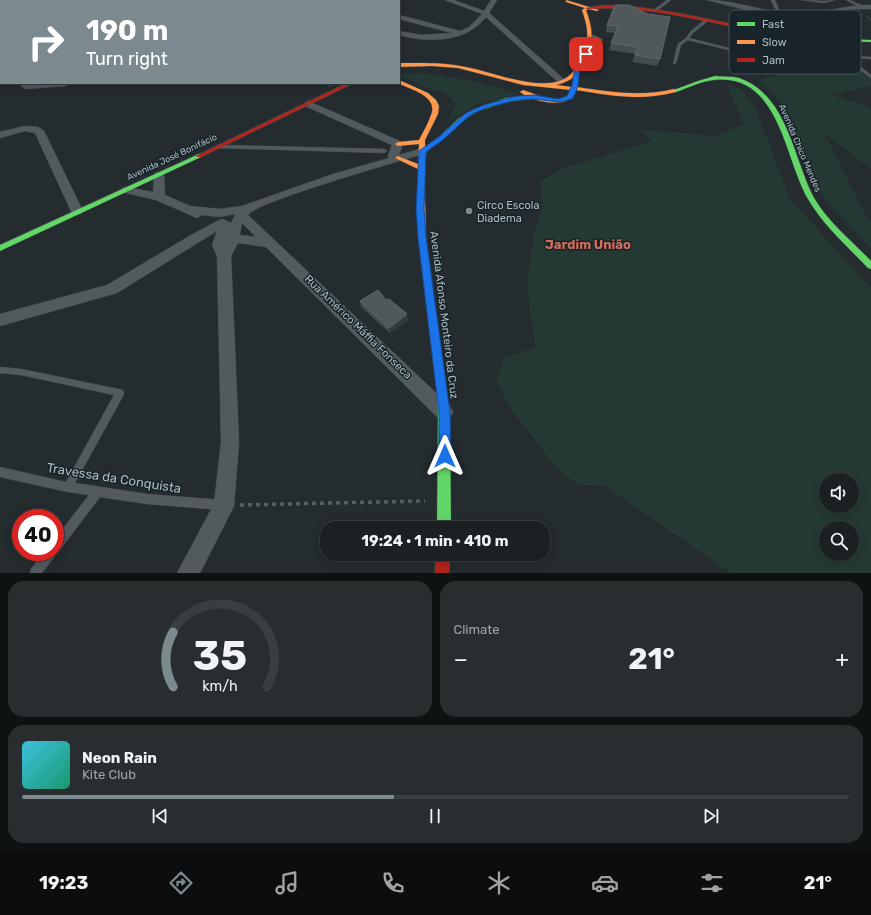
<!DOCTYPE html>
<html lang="en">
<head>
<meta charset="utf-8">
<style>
	body { margin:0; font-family:Rubik,sans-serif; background:#282e30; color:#f1f3f6; height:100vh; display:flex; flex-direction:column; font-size:15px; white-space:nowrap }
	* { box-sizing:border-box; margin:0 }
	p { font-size:13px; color:#a0a3a6 }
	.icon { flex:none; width:22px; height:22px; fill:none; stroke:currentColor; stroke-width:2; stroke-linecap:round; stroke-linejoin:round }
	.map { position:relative; height:573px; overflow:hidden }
	.sheet { display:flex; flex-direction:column; gap:8px; padding:8px; background:#0f1213; flex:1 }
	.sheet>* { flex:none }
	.hud { position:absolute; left:0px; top:0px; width:400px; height:84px; box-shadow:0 2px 10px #0003,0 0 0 1px #393e41; background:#7c898f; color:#fff; overflow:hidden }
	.tools { position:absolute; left:819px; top:473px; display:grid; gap:8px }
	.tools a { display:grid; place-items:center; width:40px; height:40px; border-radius:50%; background:#1b2123; box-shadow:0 2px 10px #0003,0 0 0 1px #393e41; font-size:20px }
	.speed { position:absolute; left:12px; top:509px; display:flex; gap:8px; font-size:20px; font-weight:700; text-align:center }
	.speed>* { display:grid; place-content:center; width:52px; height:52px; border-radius:50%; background:#1b2123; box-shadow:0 2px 10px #0003,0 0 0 1px #393e41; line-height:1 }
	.speed .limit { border:6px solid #d22; background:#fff; color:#111 }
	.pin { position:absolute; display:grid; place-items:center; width:34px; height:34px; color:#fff; margin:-17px; border-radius:8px; box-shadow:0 2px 6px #0006 }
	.me { position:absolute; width:44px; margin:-22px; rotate:0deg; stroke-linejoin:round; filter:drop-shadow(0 0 3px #0008) }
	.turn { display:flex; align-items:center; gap:14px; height:84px; padding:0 20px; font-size:18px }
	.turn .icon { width:52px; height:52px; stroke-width:2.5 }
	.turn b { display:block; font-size:28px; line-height:34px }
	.big { font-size:30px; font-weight:700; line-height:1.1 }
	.sheet .widget { flex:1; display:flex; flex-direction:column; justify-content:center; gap:6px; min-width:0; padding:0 14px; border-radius:16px; background:#282e30 }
	.sheet .dial { align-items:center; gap:0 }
	.dial svg { height:104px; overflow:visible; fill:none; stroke:#393e41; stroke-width:7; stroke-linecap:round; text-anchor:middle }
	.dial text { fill:#f1f3f6; stroke:none }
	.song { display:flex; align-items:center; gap:12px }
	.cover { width:48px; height:48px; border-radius:6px; background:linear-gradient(135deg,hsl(190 70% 55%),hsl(160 70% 35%)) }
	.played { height:4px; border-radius:2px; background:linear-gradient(90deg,#7c898f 45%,#393e41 45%) }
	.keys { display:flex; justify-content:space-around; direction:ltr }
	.heat { display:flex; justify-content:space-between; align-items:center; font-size:22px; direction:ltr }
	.sheet .tiles { flex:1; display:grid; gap:8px; grid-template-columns:1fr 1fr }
	.widget:last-child { grid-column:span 2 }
	.trip { position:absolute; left:320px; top:521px; width:230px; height:40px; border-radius:16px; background:#1b2123; box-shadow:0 2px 10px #0003,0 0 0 1px #393e41; font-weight:700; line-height:40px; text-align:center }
	.tab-bar { display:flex; height:64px; justify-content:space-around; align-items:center; background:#0b0d0e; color:#a0a3a6 }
	.tab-bar .icon { width:28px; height:28px }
	.tab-bar .current { color:#7c898f }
	.tab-bar b { font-size:18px; color:#f1f3f6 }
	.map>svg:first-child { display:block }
</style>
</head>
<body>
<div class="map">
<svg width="871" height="573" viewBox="0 0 871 573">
	<rect width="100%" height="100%" fill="#242c2f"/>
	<g fill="#253934" fill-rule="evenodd">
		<polygon points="813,67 862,71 871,74 871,86 833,95 871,108 871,169 824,133 864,213 871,220 871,249 832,208 821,193 785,109 777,98 759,81 795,68"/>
		<polygon points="425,73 478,82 518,94 478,104 448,121 456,105 448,95 400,77 403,74"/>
		<path d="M726 83 741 89 755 107 790 199 871 288V573H731L605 486 578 485 555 466 509 407 496 381 504 358 535 347 527 285 534 231 542 210 541 182 558 170 652 141 640 129 715 136 744 124ZM826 480H852V506H826ZM826 528H852V554H826Z"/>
	</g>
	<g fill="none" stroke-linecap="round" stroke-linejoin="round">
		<g stroke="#42484a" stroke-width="1">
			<g id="lane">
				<polygon points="667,0 671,0 657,11 655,11 655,9"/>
				<polygon points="771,0 775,0 781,15 778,14"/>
				<polygon points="801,0 824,1 835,0 824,3"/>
				<polygon points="846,0 850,0 863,6 860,7"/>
				<polygon points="706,19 709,20 693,33 689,38 757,55 757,57 688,40 681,45 676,63 673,64 678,44 686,38 691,31"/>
				<polygon points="592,35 594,35 602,39 596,53 585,55 585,53 593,51 598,39 592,37"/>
				<polygon points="792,35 794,36 799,49 837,55 871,57 871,59 837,57 796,51 790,36"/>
				<polygon points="860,68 862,68 871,75 871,78 860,70"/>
				<polygon points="219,145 384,149 387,151 384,153 217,148 217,146"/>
				<polygon points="0,367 21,369 123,390 124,393 123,396 75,483 147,494 222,500 226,501 227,505 226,509 222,510 147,504 100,497 59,551 56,552 55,556 42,573 30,573 31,569 44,552 55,552 55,539 89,495 68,492 0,477 0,467 66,482 114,395 21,375 0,373"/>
			</g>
		</g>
		<g stroke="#42484a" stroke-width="1">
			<g id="street">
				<polygon points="78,0 95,0 96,1 79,1"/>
				<polygon points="335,0 344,0 345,1 336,1"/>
				<path d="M445 0H454L484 11 491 0H497L489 13 566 81 562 83H559L486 17C466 43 428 43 399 35V31L421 35 452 33 399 19V15L460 31 469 27 482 14Z"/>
				<path d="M707 0C737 0 765 13 795 14 821 15 845 4 871 5V9H855L815 17 796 18 758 13Z"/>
				<rect x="0" y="14" width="1" height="4"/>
				<polygon points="31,83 70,83 66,86 25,89 21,86 22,84"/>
				<path d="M308 101 402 142 403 144 399 155 423 148 428 151 427 153C403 160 255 202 248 215L450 406 453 412 450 418 444 420 438 418 266 247 238 243 231 256 239 442 234 506 200 573H177L214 504 221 442 217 256 212 245 217 231 117 293 0 326V314L107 285 191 235 219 220 223 219 231 223 235 215 236 214 219 217 202 215 197 218 156 200 122 192 120 190 122 188 126 187 153 192 154 175 155 173 159 172 164 175 165 195 190 206 219 209 242 206 333 174 389 158 388 156 392 145 305 106 304 104ZM242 223 256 237 240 235Z"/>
				<polygon points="25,126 38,127 44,131 83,211 81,214 73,214 71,211 35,133 25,131 0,138 0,132"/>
			</g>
		</g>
		<g stroke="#42484a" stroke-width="1">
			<g id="fast">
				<polygon points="816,38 871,40 871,42 814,40"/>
				<path d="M715 76C723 77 732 76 739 78 788 95 793 158 814 198 828 222 852 241 871 261V269L868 268C847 246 823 225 808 199 784 158 780 73 714 80 701 81 688 88 676 92L671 91 698 81Z"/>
				<polygon points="535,95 537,96 537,98 507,102 478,111 463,120 444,138 425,152 420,151 440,136 459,118 474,109 506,98"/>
				<polygon points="199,154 201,155 201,157 0,251 0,245"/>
				<polygon points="442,390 446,392 450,412 451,528 437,528 438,412 437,395 438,392"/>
			</g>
		</g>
		<g stroke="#42484a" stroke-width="1">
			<g id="slow">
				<path d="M566 0 599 10 597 11 589 9 586 10C596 38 592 46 578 72 573 79 565 83 556 85L572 87 575 84 577 85V87C610 92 641 97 674 89L676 90V92C641 101 612 96 576 90 570 111 533 102 520 92L523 90C536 94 565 109 571 90L523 85 458 68 432 66 399 67V63C421 63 444 62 466 67 493 72 551 97 572 73 575 69 577 64 579 59 590 40 589 31 582 10L585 8 566 2Z"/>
				<path d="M399 80 428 93 436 100 439 106 438 114 425 140V199L426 237 447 395 446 398 442 400 438 398 437 395 418 237V169L395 158 398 156 400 157 418 164 419 144 398 146 395 144 398 142 419 140C423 132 428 124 431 115 439 96 410 89 397 83H399Z"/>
			</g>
		</g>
		<g stroke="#42484a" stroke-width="1">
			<g id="jam">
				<path d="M605 5C660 6 711 21 765 30 775 32 811 35 818 39L816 40C787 37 758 32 729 26 681 16 636 5 587 9L585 8Z"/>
				<rect x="0" y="46" width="1" height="2"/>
				<polygon points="347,83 354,83 201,157 197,157 196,156"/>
				<polygon points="436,554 450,554 449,573 435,573"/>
			</g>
		</g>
		<g stroke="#565f62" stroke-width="1" stroke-dasharray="1.5 1.5" stroke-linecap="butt">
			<polyline points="867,16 871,21"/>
			<polyline points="838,19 847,31"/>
		</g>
		<polyline stroke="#565f62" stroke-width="3.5" stroke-dasharray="4 4" stroke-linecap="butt" points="240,505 425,501"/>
		<use href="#lane" fill="#535a5e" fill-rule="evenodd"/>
		<use href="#street" fill="#535a5e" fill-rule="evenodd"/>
		<use href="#fast" fill="#63d668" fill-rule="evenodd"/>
		<use href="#slow" fill="#ff974d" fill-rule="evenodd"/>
		<use href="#jam" fill="#b3261e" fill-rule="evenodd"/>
	</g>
	<g fill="#454c50">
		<polygon points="615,5 660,59 657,66 632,62 635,54 609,50 611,43 615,33 606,32 607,25"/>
		<polygon points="325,83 339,83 330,87"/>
		<polygon points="386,300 408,320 390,333 361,307 360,301"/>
	</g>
	<g fill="#333a3d">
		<polygon points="332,83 339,83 330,87 329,84"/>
		<polygon points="407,314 408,320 390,333 389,328"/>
	</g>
	<g fill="#50585c" stroke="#5e686c">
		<polygon points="615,5 629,5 648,14 670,17 660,59 635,55 638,47 611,43 618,26 607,25"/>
		<polygon points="378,290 386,300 389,299 407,314 389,328 360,301"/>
	</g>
	<polygon fill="#1a73e8" stroke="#114b97" points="584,53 589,54 580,68 578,85 575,94 572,99 558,102 535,99 517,100 488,107 470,115 444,139 426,152 424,209 426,237 450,412 451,456 449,460 445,462 440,460 439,456 439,412 418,237 416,209 419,151 440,136 466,113 484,105 517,96 535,95 558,99 567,96 572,85 575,68"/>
	<circle fill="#7c898f" stroke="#182429" stroke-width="1.5" cx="469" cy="211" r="4"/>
	<g text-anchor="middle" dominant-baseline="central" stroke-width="3" stroke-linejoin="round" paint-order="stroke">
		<g font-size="9" fill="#acbbc2" stroke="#182429">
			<text transform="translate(800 148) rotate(67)">Avenida Chico Mendes</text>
			<text transform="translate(172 157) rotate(-25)">Avenida José Bonifácio</text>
		</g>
		<g font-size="11" fill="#acbbc2" stroke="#182429" text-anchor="start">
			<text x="477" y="205">Circo Escola<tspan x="477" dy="13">Diadema</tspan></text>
		</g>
		<g font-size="11" fill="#acbbc2" stroke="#182429">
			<text transform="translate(444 315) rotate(83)">Avenida Afonso Monteiro da Cruz</text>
			<text transform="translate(358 327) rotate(44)">Rua Américo Máffia Fonseca</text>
		</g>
		<g font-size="13" font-weight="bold" fill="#ce6d5b" stroke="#182429">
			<text x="588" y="244">Jardim União</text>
		</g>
		<g font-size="13" fill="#acbbc2" stroke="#182429">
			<text transform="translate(114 478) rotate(9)">Travessa da Conquista</text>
		</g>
	</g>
	<rect x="729" y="10" width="132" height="64" rx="6" fill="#182429" stroke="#445157" stroke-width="1"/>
	<rect x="737" y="22" width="18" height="4" fill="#63d668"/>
	<rect x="737" y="40" width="18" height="4" fill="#ff974d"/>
	<rect x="737" y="58" width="18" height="4" fill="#b3261e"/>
	<g font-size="11" fill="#acbbc2">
		<text x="762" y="28">Fast</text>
		<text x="762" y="46">Slow</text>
		<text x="762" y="64">Jam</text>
	</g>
</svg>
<div class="tools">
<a><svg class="icon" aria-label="sound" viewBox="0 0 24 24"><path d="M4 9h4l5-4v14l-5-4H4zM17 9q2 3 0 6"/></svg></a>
<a><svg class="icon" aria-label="search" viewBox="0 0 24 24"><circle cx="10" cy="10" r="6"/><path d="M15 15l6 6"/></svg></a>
</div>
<div class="speed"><div class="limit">40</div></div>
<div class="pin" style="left:586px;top:54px;background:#d93025"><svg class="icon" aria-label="arrive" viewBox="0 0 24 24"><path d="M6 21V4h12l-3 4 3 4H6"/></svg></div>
<svg class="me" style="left:445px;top:456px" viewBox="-20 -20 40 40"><path d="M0-17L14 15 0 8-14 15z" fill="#1a73e8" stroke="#fff" stroke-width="4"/></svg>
<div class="trip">19:24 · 1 min · 410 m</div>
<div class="hud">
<div class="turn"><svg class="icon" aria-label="right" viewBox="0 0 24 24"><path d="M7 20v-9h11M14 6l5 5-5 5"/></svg><div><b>190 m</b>Turn right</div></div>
</div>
</div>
<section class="sheet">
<div class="tiles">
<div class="widget dial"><svg viewBox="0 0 100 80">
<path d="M14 69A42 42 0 1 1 86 69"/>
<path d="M14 69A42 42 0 0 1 14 27" stroke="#7c898f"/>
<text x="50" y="56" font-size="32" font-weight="700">35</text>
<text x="50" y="72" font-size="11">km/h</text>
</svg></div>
<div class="widget"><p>Climate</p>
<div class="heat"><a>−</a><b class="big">21°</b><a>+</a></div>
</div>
<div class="widget">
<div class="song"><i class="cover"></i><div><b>Neon Rain</b><p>Kite Club</p></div></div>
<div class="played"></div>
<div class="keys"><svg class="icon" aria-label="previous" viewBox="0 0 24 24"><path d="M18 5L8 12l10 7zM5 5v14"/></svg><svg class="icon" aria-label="pause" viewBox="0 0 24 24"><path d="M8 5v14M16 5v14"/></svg><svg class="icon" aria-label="next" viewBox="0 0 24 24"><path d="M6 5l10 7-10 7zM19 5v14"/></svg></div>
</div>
</div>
</section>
<nav class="tab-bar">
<b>19:23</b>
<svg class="icon current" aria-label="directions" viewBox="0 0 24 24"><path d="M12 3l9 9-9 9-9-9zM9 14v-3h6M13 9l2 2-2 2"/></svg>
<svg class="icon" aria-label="music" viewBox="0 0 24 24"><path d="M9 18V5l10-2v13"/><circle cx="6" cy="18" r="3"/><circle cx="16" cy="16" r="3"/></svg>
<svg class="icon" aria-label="phone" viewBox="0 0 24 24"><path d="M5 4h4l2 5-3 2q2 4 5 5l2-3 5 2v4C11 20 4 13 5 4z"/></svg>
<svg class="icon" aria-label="climate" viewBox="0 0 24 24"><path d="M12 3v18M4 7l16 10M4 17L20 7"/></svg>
<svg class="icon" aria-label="car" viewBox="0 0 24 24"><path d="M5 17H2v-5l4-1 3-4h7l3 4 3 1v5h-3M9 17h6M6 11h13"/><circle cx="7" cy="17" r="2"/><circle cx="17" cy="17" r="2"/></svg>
<svg class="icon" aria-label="filters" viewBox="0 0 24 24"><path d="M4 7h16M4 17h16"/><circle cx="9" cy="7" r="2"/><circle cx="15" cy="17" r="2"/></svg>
<b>21°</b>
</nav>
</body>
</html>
